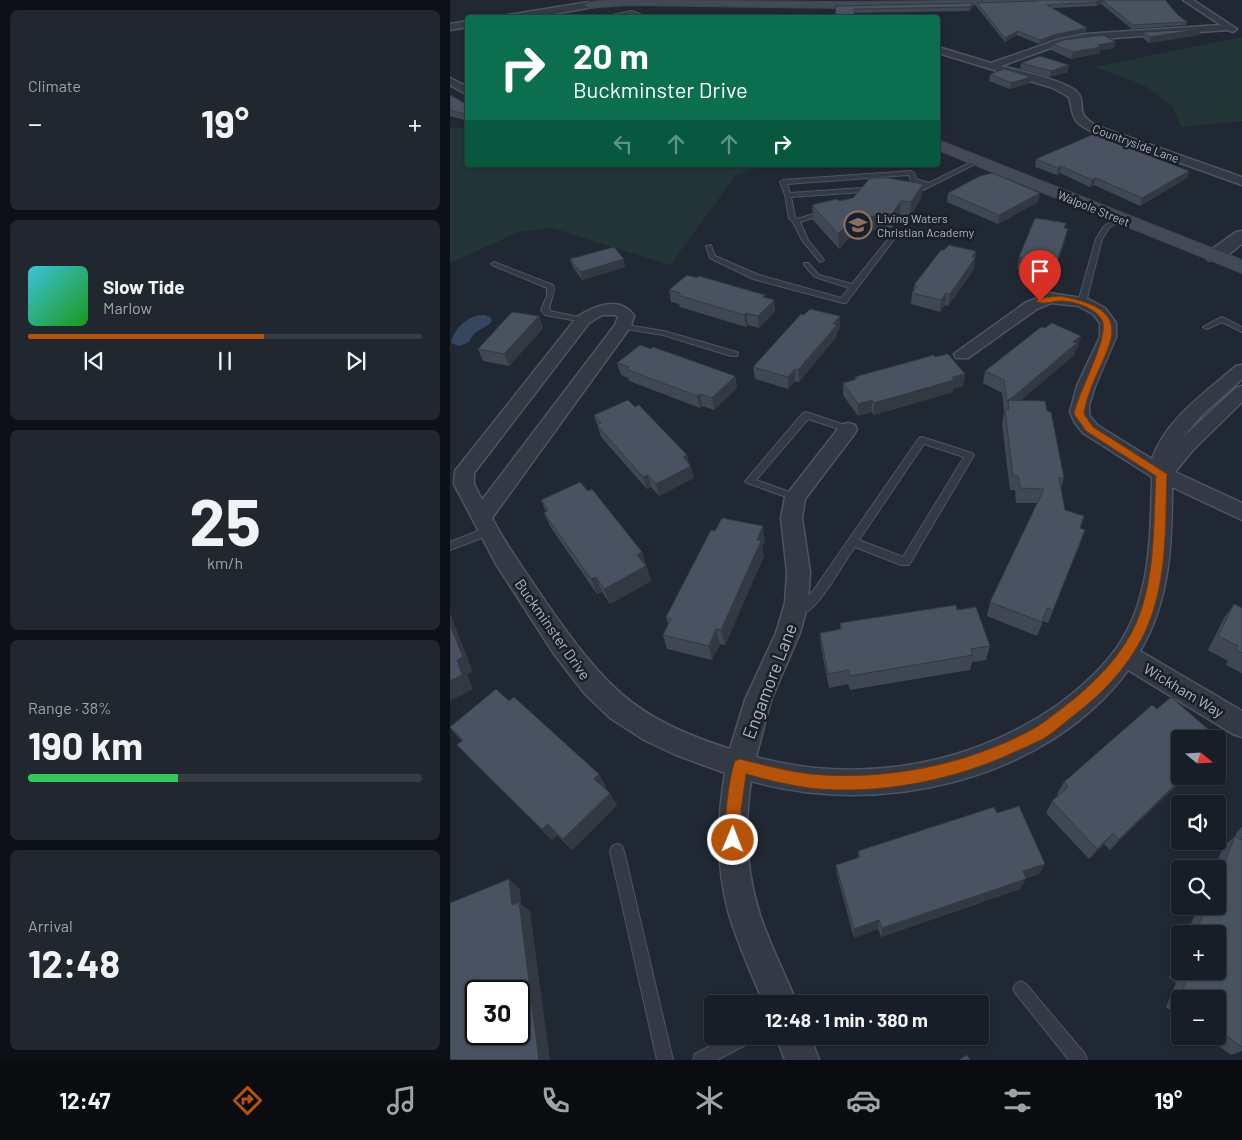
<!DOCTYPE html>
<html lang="en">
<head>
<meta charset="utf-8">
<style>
	body { margin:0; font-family:Barlow,sans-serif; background:#21272f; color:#f1f3f6; height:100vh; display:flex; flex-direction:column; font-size:19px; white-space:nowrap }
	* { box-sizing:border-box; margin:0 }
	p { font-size:16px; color:#9fa2a7 }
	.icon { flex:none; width:28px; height:28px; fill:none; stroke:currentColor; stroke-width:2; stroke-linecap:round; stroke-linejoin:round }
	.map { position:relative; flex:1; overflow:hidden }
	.panel { display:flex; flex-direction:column; gap:10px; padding:10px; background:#0d1015; width:450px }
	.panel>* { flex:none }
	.banner { position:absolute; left:15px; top:15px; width:475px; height:152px; border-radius:5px; box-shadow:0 1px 4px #0004,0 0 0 1px #363c44; background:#0b6e4f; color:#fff; overflow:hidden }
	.needle { width:32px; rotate:108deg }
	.tools { position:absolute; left:721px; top:730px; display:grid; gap:10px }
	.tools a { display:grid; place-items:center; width:55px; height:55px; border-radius:5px; background:#181e27; box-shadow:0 1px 4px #0004,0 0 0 1px #363c44; font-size:25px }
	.speed { position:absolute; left:15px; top:980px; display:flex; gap:10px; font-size:25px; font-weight:700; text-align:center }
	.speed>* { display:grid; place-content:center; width:65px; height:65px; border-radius:50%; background:#181e27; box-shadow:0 1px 4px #0004,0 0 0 1px #363c44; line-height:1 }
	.speed .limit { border:2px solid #111; border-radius:8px; background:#fff; color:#111 }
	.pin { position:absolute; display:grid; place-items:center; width:42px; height:42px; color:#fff; margin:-51px -21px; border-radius:50% 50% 50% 0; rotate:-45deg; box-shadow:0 0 5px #0007 }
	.pin .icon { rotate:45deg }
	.me { position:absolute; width:55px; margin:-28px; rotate:1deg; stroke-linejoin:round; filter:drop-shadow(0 0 4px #0008) }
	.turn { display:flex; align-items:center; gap:18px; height:105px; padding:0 25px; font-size:22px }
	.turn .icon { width:65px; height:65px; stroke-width:2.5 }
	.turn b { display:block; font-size:35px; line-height:42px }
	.lanes { display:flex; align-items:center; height:48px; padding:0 25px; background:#0003; justify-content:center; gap:25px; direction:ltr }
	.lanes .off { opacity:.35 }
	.big { font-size:38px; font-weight:700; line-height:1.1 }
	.panel .widget { flex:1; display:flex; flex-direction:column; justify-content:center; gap:8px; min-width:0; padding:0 18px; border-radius:8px; background:#21272f }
	.panel .dial { align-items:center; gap:0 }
	.dial b { font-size:65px; line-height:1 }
	.song { display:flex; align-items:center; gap:15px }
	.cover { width:60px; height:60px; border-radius:8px; background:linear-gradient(135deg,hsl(190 70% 55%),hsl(120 70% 35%)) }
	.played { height:5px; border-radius:2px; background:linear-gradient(90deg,#b45309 60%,#363c44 60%) }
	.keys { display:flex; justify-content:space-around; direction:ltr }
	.heat { display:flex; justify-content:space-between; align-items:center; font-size:28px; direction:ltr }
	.charge { height:8px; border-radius:4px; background:linear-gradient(90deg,#34c759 38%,#363c44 0) }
	.trip { position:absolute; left:254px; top:995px; width:285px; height:50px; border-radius:5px; background:#181e27; box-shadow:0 1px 4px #0004,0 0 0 1px #363c44; font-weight:700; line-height:50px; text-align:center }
	.tabs { display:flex; height:80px; justify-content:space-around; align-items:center; background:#0a0c10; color:#9fa2a7 }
	.tabs .icon { width:35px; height:35px }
	.tabs .current { color:#b45309 }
	.tabs b { font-size:22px; color:#f1f3f6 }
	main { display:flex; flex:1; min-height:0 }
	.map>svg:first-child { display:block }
</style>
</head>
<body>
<main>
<section class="panel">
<div class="widget"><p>Climate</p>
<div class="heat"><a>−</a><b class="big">19°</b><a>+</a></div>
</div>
<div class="widget">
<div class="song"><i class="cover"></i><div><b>Slow Tide</b><p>Marlow</p></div></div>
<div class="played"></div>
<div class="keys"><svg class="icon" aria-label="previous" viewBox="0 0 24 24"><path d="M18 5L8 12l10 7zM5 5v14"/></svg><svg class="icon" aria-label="pause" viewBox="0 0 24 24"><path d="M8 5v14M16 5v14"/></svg><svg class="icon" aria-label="next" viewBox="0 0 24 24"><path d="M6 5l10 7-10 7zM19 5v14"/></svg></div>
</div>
<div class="widget dial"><b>25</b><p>km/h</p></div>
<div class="widget"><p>Range · 38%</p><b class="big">190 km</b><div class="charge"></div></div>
<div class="widget"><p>Arrival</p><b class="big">12:48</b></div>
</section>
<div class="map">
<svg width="792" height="1060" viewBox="0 0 792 1060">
	<rect width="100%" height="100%" fill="#202834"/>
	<g fill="#233536">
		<polygon points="792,37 792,121 731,127 723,107 692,84 644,67"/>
		<polygon points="0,127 17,129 18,165 408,165 305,169 287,174 220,265 102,228 69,232 0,263"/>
	</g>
	<path fill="#36465c" d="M34 315 40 317 42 321C34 331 26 327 19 342L9 346 1 343C4 328 18 315 34 315Z"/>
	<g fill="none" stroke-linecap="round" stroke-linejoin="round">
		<g stroke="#4e5560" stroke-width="2">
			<g id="service">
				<polygon points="182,11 199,18 192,18 182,13 164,16 162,15"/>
				<polygon points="526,160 531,161 473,190 470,188 474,185 461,181 459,175 337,184 340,193 412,188 415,190 412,192 341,197 345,217 347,219 374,211 377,213 350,222 358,240 374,260 371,262 369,261 352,240 343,222 339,218 335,195 330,182 333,180 461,171 464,173 466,179 479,183"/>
				<polygon points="668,217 673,218 659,228 652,239 636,302 635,304 629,304 628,302 646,239 654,226"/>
				<polygon points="440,237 445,238 396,303 393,303 303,279 260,258 256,246 261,245 265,256 309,275 391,298 399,288 365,277 354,265 354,263 358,263 369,275 402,284"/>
				<path d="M44 262 103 285C107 295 97 303 100 311L133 318 137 320 133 322 95 315 91 310 97 296V288L42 265 41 264Z"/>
				<polygon points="772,317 792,327 792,332 772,322 757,329 753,327"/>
				<polygon points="170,324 214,331 287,352 288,354 287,356 281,356 213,335 170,328"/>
				<polygon points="356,412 401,427 402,429 398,432 358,419 306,480 348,495 350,497 348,499 342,499 297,483 295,481 297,479 353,413"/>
				<path d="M472 437 522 453 524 455 459 565H451L405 547C393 563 374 600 358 611 354 614 348 615 343 613L342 610 343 607 350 605 363 591 469 438ZM474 444 514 457 453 557 409 540Z"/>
				<polygon points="38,527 42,528 43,531 42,534 0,550 0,542"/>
				<polygon points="167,844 172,846 174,851 223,1060 207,1060 160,851 162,846"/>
				<polygon points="571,981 576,984 635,1054 637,1060 619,1060 566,994 563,989 566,984"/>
				<polygon points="279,1036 303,1036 301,1042 267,1060 243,1060 245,1054"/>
			</g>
		</g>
		<g stroke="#4e5560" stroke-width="3">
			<g id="minor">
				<path d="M733 0H743L787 29 783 32 778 30 635 40 612 44 551 66C569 71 613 80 626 91 639 103 621 112 647 126L792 177V185L639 130C620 120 624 115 619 97L603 88 488 53V47L541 63 607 40 635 34 771 25Z"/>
				<polygon points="0,78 18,87 18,95 0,85"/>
				<path d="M599 293 638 299 655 308 666 323V337L645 386 639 405V415L647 425 702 459C716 419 755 393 786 366L792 365V379L752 415 732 438 786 388 792 386V402L743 450 725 472 792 503V520L722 487C722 544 720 601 690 651L792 711V737L783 734 678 670C596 781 429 818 301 781 294 826 296 872 310 915 320 945 335 974 347 1004H314C302 974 288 945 279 914 266 868 267 820 275 773L226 755 194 740 160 718 135 694 104 654 46 564 4 484 5 471 127 317C144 306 170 295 184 316L181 326 42 518C57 547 77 574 95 601 154 685 180 717 280 749L295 700 326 633 335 603 337 572 331 518 335 497 391 425 398 423 405 425 407 429 405 433 355 499 352 518 360 572 358 603 350 633 321 700 306 757C409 785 521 766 609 704 635 685 663 659 678 629 701 583 701 528 702 477L633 433 625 423 620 412 627 386 650 337V323L643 314 628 306 601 303 587 309 518 358H506L504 354 575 303ZM152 315H166L168 317 165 325 32 500 24 484V473L139 323Z"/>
				<polygon points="326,1036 360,1036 369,1060 335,1060"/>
			</g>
		</g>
		<g stroke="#4e5560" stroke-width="3">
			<g id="tertiary">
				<polygon points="139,2 144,5 143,7 81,18 53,18 58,15"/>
				<polygon points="18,21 18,27 0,30 0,24"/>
				<path d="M792 231V244C781 252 771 263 758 260L755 256 758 252 786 232Z"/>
			</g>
		</g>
		<g stroke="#3d444e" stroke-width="2">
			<g id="secondary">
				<polygon points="162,0 392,2 591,0 586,3 392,8 178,5 139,8 134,5 139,2"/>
				<polygon points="488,140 792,260 792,273 488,150"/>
			</g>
		</g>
		<use href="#service" fill="#343a45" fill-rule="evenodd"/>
		<use href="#minor" fill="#343a45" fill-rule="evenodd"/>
		<use href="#tertiary" fill="#343a45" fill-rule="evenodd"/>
		<use href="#secondary" fill="#424a58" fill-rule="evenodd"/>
	</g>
	<g fill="#3f4753">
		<polygon points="589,0 715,0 728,15 737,22 736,25 682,29 651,4 646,6 603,8 636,32 607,38 589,44 567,35 555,42 526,6 527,3 587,1"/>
		<polygon points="524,3 524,6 519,11 405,13 405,18 327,18 327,16 386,17 385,6"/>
		<polygon points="751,29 749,35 699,43 693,38 694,32"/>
		<polygon points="602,44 664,48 650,50 650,53 621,59 601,50"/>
		<polygon points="571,63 618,72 600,77 570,69"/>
		<polygon points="540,74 580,83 560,89 539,81"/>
		<polygon points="0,95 18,105 18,121 0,116"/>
		<polygon points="586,159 739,171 737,178 690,206 644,185 640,187 610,173 607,175 585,167"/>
		<polygon points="498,193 590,193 588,202 548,224 497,202"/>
		<polygon points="403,198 471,198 460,217 450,215 442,228 435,227 416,232 409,241 402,235 389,249 363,220 362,205"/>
		<polygon points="615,229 615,240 603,275 600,275 597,281 568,275 569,269 567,269 569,257"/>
		<polygon points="494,250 526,251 524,269 498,306 495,305 490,312 461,304 462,293 463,291 464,285"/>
		<polygon points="120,259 175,267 132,280 123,267"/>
		<polygon points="219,290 315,298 324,300 325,312 309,328 298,325 296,327 230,307 229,304 221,302"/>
		<polygon points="354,315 390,316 390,328 387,332 387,336 349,382 345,381 338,389 305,379 303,367"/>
		<polygon points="89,316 93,328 59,366 33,361 28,349"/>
		<polygon points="628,348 625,350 624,355 570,401 597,411 614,478 611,488 615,510 630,528 630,544 598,623 593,621 587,636 537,616 540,602 587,503 566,503 565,490 560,490 552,424 554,412 552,393 533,383 535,371"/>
		<polygon points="485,357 515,374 513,386 503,389 503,392 424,415 422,412 408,416 393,395 393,383 405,380 405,377"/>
		<polygon points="167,363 285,376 287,388 264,410 252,406 250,408 179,381 178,378 171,375"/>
		<polygon points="144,415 237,455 238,463 244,478 209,496 201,487 197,489 151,437"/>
		<polygon points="91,500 192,552 201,581 160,604 152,592 147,594 101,528 94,513 96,512"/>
		<polygon points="315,542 312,547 314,556 275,645 270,644 262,660 217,649 213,635 218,624 216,617"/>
		<polygon points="784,604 792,608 792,673 776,665 778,661 758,650 774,618"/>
		<polygon points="507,610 540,646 536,660 522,662 520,670 400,690 398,684 379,688 371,647 370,633 390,630 390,623"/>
		<polygon points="707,709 766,736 764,739 730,739 730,776 660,850 654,844 639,859 596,813 602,801 608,796 607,794 614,782"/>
		<polygon points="0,728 156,786 154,788 167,805 122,850 107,835 102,840 19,758 7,745 12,741"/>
		<polygon points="547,813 595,864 589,874 576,878 570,889 431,937 428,929 404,938 387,875 386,865 408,858 408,851"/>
		<polygon points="792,827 792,1051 781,1055 755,1036 768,1036 768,999 730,999 730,1018 716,1007 726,983 719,978 730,950 730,971 768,971 768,934 737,934 748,906 768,906 768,869 764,869 773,847 785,836 787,832"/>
	</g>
	<g fill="#333943">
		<polygon points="652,0 651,4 646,6 647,2"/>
		<polygon points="524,3 524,6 519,11 519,7"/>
		<polygon points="637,28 636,32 607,38 589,44 590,40 607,34"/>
		<polygon points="751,29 749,35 699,43 700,37"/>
		<polygon points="568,31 567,35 555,42 555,38"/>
		<polygon points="666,42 664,48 650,50 650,53 621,59 623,52 647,45"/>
		<polygon points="619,65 618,72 600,77 601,71"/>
		<polygon points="581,77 580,83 560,89 561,83"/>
		<polygon points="611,166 610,173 607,175 608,168"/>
		<polygon points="739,171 737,178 690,206 692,198"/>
		<polygon points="646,178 644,185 640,187 642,180"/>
		<polygon points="473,184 471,198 460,217 461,202"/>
		<polygon points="590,193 588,202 548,224 549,215"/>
		<polygon points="451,201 450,215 442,228 442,214"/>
		<polygon points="436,213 435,227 416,232 409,241 409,227 416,218"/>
		<polygon points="402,220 402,235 389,249 388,234"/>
		<polygon points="618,229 615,240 603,275 606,264"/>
		<polygon points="526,251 524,269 498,306 500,294"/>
		<polygon points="174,259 175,267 132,280 130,272"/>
		<polygon points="496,293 495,305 490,312 491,300"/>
		<polygon points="324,300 325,312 309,328 308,316"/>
		<polygon points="296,313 298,325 296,327 294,315"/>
		<polygon points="89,316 93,328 59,366 54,354"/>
		<polygon points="390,316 390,328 387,332 387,336 349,382 348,370"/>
		<polygon points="631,336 628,348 625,350 624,355 559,410 558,401"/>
		<polygon points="345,369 345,381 338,389 338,377"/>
		<polygon points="515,374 513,386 503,389 503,392 424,415 424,403"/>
		<polygon points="285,376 287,388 264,410 262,398"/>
		<polygon points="250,394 252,406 250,408 247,396"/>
		<polygon points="422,400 422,412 408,416 408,404"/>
		<polygon points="237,455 239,467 241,466 244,478 209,496 206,484 233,457"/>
		<polygon points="198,475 201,487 197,489 193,477"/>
		<polygon points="313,526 315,542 312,547 314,556 275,645 271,630 307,540"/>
		<polygon points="635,530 630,544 598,623 603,610"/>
		<polygon points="192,552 201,581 160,604 154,589 187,555"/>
		<polygon points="146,577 152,592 147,594 141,579"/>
		<polygon points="0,613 23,672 17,674 23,689 0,701 0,681 7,660 0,625"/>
		<polygon points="266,629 270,644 262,660 259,646"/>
		<polygon points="149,774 156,786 151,791 144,779"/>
		<polygon points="734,776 737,776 660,850 669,839"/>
		<polygon points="160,793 167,805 122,850 113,839"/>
		<polygon points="98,824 107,835 102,840 92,829"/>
		<polygon points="663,833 654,844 639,859 647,849"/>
		<polygon points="595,864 589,874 567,882 573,871"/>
		<polygon points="59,879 70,889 71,904 80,911 100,1060 89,1060 62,905"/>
		<polygon points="576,879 570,889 431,937 432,928"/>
		<polygon points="429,920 428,929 404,938 404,929"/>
	</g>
	<g fill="#495260" stroke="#333943" fill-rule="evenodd">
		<polygon points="589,0 652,0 647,2 597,5 637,28 607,34 590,40 568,31 555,38 527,3 587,1"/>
		<polygon points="652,0 715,0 728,15 737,22 683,25"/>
		<polygon points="524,3 519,7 404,9 405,18 328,18 327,16 386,17 385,6"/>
		<polygon points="111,15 117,18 102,18"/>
		<polygon points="751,29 700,37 694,32"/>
		<polygon points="653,35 666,42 647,45 651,47 623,52 602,44 614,40"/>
		<polygon points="590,56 619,65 601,71 571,63"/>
		<polygon points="555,69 581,77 561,83 540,74"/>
		<polygon points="0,95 18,105 18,115 0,110"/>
		<polygon points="644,134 739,171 692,198 646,178 642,180 611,166 608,168 586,159"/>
		<polygon points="542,173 590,193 549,215 498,193 530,176"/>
		<polygon points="420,178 438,178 473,184 461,202 451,201 442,214 436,213 416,218 409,227 402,220 388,234 362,205 387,199 389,201 403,198"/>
		<polygon points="585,218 616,223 614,228 618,229 606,264 602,263 600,269 570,264 572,258 569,257"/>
		<polygon points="499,245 526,251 522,257 525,258 500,294 496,293 491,300 462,293 467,286 464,285 491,250 494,250"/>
		<polygon points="164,247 174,259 130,272 120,259"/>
		<polygon points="237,275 247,278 249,276 315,295 313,297 324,300 308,316 296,313 294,315 228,295 230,293 219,290"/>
		<polygon points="360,309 390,316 383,324 387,325 348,370 345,369 338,377 303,367 351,314 354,315"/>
		<polygon points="62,312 89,316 54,354 28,349"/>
		<polygon points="602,323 631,336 623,342 627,343 559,400 558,400 557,402 554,380 535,371 591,327 595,328"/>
		<polygon points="190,345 201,349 203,347 285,376 262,398 250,394 247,396 176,369 179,367 167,363"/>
		<polygon points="498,354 515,374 502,377 504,380 424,403 422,400 408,404 393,383 407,379 405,377 484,355 485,357"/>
		<polygon points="178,400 185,407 189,405 237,455 233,457 241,466 206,484 198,475 193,477 147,425 151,423 144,415"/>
		<polygon points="558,400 595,401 597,411 601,412 614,478 609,478 615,510 634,516 630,528 635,530 603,610 597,608 592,622 540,602 594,489 570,488 568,476 563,476 555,410 559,410"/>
		<polygon points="130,482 138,491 142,489 192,552 187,555 196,566 154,589 146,577 141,579 94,513 98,510 91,500"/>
		<polygon points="272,518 313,526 307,540 311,541 271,630 266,629 259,646 213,635 221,619 216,617 261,530 265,531"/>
		<polygon points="784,604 792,608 792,653 786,650 788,646 768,636"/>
		<polygon points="506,605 507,610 526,607 540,646 521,649 523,655 400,676 399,670 378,674 370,633 392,629 390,623"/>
		<polygon points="0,625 13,657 7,660 12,675 0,681"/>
		<polygon points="46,689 59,701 64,697 149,774 144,779 160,793 113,839 98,824 92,829 7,745 13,740 0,727"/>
		<polygon points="721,697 766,736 763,739 730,739 730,776 734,776 669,839 663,833 647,849 602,801 618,787 614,782 702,705 707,709"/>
		<polygon points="569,806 595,864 573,871 576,879 432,928 429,920 404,929 386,865 410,857 408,851 544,807 547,813"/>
		<polygon points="785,836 791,840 792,839 792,1047 768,1030 768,999 730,999 730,1002 728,1001 738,975 732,971 768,971 768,934 745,934 756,906 768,906 768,879"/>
		<path d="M59 879 62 905 69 902 89 1060H0V903ZM26 991H69V1034H26Z"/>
		<polygon points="517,1055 520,1060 509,1060"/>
	</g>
	<path fill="#b45309" stroke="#753606" d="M610 296C705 313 642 357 634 414L643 427 717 474C715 528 718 588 692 638 676 669 651 695 623 716 614 723 605 731 596 737 588 742 578 746 569 750 507 780 428 796 359 788 338 785 317 780 296 774L291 810V840L288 845 283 847 277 845C272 832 279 775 285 761L290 759C313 765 337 771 360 774 436 781 517 765 583 729 594 723 604 714 614 707 641 686 666 662 682 632 706 585 703 527 706 476L636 431 624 414C628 392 660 337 652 320 645 307 622 300 608 301 601 302 592 305 586 301L590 298Z"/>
	<defs>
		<g id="school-ring" transform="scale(1.4375)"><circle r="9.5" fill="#192029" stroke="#8d6e63" stroke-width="1.5"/><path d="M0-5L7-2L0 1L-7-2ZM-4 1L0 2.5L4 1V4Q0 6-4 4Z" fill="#8d6e63"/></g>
	</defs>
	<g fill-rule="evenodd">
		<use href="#school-ring" x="408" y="225"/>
	</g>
	<g text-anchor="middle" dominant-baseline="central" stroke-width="5" stroke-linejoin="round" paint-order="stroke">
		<g font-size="12" fill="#aeb5c2" stroke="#192029">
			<text transform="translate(686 143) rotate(20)">Countryside Lane</text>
			<text transform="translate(644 208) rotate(22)">Walpole Street</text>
		</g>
		<g font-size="12" fill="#aeb5c2" stroke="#192029" text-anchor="start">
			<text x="427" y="218">Living Waters<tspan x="427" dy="14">Christian Academy</tspan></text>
		</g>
		<g font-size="15" fill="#aeb5c2" stroke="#192029">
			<text transform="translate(103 629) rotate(55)">Buckminster Drive</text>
			<text transform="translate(734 690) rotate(31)">Wickham Way</text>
		</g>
		<g font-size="18" fill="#aeb5c2" stroke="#192029">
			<text transform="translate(319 681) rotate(-69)">Engamore Lane</text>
		</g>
	</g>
</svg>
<div class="tools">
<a><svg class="needle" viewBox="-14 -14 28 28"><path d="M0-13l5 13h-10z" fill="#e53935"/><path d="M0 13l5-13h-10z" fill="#9fa2a7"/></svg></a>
<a><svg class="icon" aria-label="sound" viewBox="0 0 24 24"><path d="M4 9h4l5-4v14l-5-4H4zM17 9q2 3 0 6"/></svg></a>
<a><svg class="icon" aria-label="search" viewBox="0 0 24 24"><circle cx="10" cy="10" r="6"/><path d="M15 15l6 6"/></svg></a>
<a>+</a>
<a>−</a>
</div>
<div class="speed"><div class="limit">30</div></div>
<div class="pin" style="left:590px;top:301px;background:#d93025"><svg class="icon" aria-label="arrive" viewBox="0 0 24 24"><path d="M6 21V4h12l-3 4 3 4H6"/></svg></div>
<svg class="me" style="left:283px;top:840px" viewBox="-20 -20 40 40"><circle r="17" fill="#b45309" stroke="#fff" stroke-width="3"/><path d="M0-11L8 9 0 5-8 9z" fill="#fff"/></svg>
<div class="trip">12:48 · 1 min · 380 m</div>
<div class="banner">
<div class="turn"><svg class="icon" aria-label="right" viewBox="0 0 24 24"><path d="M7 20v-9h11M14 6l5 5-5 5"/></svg><div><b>20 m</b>Buckminster Drive</div></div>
<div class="lanes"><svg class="icon off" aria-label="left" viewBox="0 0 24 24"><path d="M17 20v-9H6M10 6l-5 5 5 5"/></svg><svg class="icon off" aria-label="ahead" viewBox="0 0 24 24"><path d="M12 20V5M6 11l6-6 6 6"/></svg><svg class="icon off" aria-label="ahead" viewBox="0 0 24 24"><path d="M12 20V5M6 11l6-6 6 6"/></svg><svg class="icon" aria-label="right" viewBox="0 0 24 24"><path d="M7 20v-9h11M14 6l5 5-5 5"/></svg></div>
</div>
</div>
</main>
<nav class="tabs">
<b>12:47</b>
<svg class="icon current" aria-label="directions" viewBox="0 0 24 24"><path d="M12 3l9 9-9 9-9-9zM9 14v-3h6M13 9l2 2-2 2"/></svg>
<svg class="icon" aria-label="music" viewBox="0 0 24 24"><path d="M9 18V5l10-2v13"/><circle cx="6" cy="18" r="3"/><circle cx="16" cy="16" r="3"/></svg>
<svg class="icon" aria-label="phone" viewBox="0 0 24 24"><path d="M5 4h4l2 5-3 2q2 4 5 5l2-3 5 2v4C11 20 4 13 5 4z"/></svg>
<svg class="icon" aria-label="climate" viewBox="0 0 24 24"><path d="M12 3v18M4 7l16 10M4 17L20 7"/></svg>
<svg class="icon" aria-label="car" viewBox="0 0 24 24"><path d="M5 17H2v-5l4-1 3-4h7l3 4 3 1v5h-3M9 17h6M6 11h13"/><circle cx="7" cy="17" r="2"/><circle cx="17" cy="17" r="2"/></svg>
<svg class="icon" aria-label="filters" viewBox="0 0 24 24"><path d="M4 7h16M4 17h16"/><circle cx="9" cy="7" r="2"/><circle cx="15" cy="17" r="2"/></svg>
<b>19°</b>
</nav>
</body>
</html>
